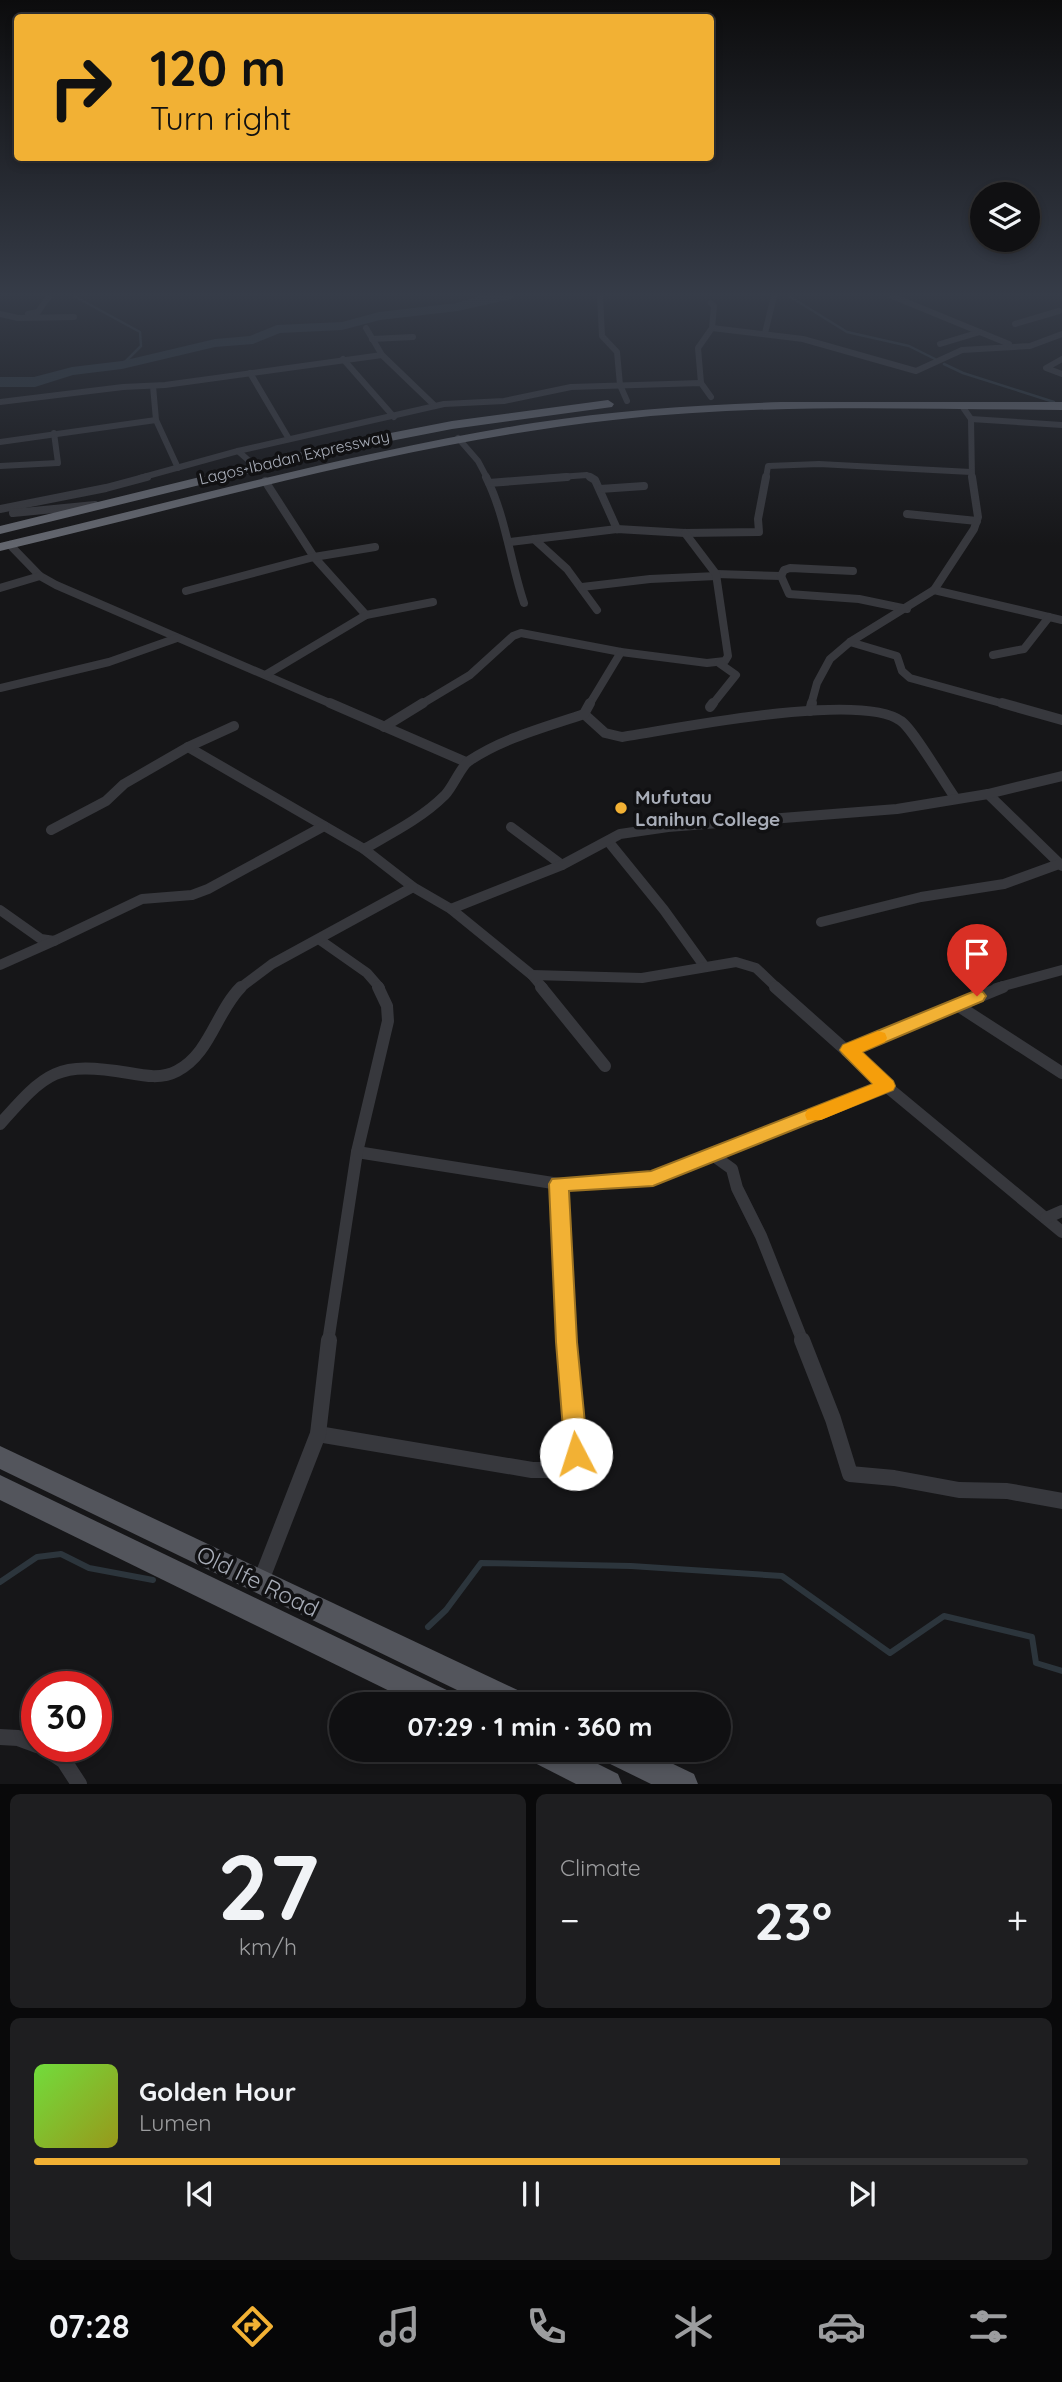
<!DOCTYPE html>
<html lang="en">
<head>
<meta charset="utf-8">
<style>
	body { margin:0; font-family:Quicksand,sans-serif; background:#1e1e20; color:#f1f3f6; height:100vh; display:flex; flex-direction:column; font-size:26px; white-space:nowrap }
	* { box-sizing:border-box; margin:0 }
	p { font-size:23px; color:#9c9d9f }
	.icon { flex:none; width:38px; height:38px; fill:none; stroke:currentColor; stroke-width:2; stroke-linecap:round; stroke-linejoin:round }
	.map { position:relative; height:1784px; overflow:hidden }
	.sheet { display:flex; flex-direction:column; gap:10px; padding:10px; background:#09090a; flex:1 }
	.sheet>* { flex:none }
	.hud { position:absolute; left:14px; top:14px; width:700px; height:147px; border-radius:7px; box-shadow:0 4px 10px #0003,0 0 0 2px #303032; background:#f2b134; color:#111; overflow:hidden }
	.fabs { position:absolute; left:970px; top:182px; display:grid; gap:14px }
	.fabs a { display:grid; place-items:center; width:70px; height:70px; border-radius:50%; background:#101012; box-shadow:0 4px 10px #0003,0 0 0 2px #303032; font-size:35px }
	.speed { position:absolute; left:21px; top:1671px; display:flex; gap:14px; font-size:35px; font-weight:700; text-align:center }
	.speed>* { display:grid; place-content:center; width:91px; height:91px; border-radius:50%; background:#101012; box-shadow:0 4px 10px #0003,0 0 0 2px #303032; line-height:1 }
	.speed .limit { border:10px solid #d22; background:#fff; color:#111 }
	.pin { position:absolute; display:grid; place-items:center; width:60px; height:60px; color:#fff; margin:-72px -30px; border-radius:50% 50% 50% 0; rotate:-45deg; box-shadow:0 0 7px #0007 }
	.pin .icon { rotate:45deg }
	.me { position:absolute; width:77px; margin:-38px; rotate:355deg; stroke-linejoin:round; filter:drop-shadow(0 0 5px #0008) }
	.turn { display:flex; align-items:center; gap:24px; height:147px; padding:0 21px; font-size:32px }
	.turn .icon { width:91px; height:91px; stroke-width:2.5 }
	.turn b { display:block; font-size:49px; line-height:60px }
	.big { font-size:52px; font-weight:700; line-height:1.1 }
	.sheet .card { flex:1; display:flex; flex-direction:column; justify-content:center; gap:10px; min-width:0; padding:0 24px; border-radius:10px; background:#1e1e20 }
	.sheet .dial { align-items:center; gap:0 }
	.dial b { font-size:91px; line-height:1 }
	.song { display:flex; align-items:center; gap:21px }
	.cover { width:84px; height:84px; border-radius:10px; background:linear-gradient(135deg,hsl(100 70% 55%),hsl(60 70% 35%)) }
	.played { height:7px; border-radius:4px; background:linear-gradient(90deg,#f2b134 75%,#303032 75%) }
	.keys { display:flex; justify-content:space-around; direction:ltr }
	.heat { display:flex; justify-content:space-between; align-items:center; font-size:38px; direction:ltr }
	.sheet .tiles { flex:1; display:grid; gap:10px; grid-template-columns:1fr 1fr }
	.card:last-child { grid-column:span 2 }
	.trip { position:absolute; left:329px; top:1692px; width:402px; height:70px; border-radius:35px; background:#101012; box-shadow:0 4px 10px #0003,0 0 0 2px #303032; font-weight:700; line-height:70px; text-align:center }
	.tab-bar { display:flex; height:112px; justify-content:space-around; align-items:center; background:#060607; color:#9c9d9f }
	.tab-bar .icon { width:49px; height:49px }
	.tab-bar .selected { color:#f2b134 }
	.tab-bar b { font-size:32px; color:#f1f3f6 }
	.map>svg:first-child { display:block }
</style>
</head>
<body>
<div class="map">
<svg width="1062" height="1784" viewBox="0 0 1062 1784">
	<rect width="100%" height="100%" fill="#161618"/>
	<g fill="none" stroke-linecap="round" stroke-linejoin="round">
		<g stroke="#2c353c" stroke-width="2.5">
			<polyline points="74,296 140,332 141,346 122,365"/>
			<polyline points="789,296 847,332 909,346 935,359"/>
			<polyline points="944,364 963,373 1054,402"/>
		</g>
		<g stroke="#2c353c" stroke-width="6">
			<polyline points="0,1582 37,1557 61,1554 89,1568 153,1580"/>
			<polyline points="428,1627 446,1610 481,1563 631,1566 782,1576 890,1653 944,1616 1032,1637 1036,1663 1062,1671"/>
		</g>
		<polygon fill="#2c353c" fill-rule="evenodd" points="479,296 513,296 511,299 458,311 380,320 342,330 280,333 253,344 215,347 122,369 73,375 35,387 0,387 0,377 34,377 72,367 122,361 215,339 250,336 277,325 342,322 379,312 457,303"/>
		<g stroke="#37383d" stroke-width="6">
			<polyline points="600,296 602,336 617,352 620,385 627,401"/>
			<polyline points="892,296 1009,344"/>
			<polyline points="0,314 18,318 74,317"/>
			<polyline points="28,314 38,312 49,296"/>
			<polyline points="1015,324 1059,311"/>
			<polyline points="366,328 382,355 435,406"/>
			<polyline points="712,328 803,339 916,371 962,350 1030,346 1062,334"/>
			<polyline points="765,333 774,296"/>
			<polyline points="372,339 413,337"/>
			<polyline points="940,344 980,332"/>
			<polyline points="343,359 394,417"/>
			<polyline points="1062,359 1046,368 1062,374"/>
			<polyline points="250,373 289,439"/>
			<polyline points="701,383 698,348 712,328 714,306 711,303"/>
			<polyline points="153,386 156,420 178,468"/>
			<polyline points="0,402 123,387 165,385 382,355"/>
			<polyline points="962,406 971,419 972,478"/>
			<polyline points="971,419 1062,425"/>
			<polyline points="458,438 478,461 487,478"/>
			<polyline points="0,442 156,420"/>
			<polyline points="238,451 256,467"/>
			<polyline points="0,466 58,463 54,433"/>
			<polyline points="140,478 238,451 444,404 504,401 571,387 701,383 711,397"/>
			<polyline points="545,478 587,475 592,478"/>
			<polyline points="766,478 768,466 819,464 971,472"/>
		</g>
		<g stroke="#37383d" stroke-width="8">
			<path d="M486 477C506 517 510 561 524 603"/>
			<polyline points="590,477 595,480 617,529"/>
			<polyline points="265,481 314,557 366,615"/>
			<polyline points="489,483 567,477"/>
			<polyline points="600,489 644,486"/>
			<polyline points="0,509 106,488 147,477"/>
			<polyline points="13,513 95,505"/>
			<polyline points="907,514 977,521"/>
			<polyline points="534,539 567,569 597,610"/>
			<polyline points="510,542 617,529 685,533 759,532 758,519 766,477"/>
			<polyline points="10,545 40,576 56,585 334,705"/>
			<polyline points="716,574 781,576 789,594 859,599 907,609"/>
			<polyline points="781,576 784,570 790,568 853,571"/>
			<polyline points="582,587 650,579 717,576"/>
			<polyline points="0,588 40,576"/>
			<polyline points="934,590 1062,620"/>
			<polyline points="186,591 314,557 375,547"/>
			<polyline points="850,642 897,656 902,671 910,678 1008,705"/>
			<polyline points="993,655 1024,649 1049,617"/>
			<polyline points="267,674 366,615 433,602"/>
			<polyline points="0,688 109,662 177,638"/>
			<polyline points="420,705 470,675 513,636 521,633 621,652 707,663 725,661 728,656 716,574 685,533"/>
			<polyline points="589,705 621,652"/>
			<polyline points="712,705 736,675 719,663"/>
			<polyline points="811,705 817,683 830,659 850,642 934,590 974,529 978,517 972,477"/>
		</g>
		<g stroke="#37383d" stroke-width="10">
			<polyline points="330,703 466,762"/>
			<polyline points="1002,703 1062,720"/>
			<polyline points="710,707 713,703"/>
			<polyline points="810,711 812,703"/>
			<path d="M584 714 605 733 622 737C675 729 860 691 901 721 913 729 945 784 956 799"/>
			<polyline points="384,727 423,703"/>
			<polyline points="188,747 364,849 413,887 451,909 532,975 543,988"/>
			<polyline points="988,794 1062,866"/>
			<polyline points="511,827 562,865"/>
			<polyline points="51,830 106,801 124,784 188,747 234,726"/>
			<polyline points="608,841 664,910 705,967"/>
			<path d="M364 849C392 833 422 818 445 795 453 787 461 766 469 761 503 738 546 727 584 714L590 703"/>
			<polyline points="451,909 562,865 620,834 668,827 897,809 988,794 1062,776"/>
			<polyline points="0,910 41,939 54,941 142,899 192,895 208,889 324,826"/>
			<polyline points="821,922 921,897 1004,884 1059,864"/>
			<polyline points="320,940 367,973 380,988"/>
			<polyline points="0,965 54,941"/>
			<polyline points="532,975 642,978 736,962 756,968 777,988"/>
			<polyline points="240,988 272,964 413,887"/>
			<polyline points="996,988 1062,970"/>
		</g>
		<g stroke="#37383d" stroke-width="12">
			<polyline points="541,987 605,1066"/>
			<polyline points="775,987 886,1086 1062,1232"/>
			<polyline points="957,1005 1062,1073"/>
			<polyline points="849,1050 1003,987"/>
			<path d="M0 1124C47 1071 57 1061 129 1073 145 1076 162 1079 177 1071 210 1054 216 1012 241 987"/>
			<polyline points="357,1152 559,1184 653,1179 886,1086"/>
			<polyline points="714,1156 732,1169 737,1188 761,1236 803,1342"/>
			<polyline points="559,1184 567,1342"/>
			<polyline points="1046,1218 1062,1211"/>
			<polyline points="328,1342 357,1152 388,1021 387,1006 378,987"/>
		</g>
		<g stroke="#37383d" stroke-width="16">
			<polyline points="802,1340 833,1419 850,1474 894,1478 959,1490 1007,1491 1062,1501"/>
			<polyline points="318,1434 532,1470 563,1470 576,1454 567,1340"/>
			<polyline points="260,1583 318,1434 329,1340"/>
			<polyline points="0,1737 18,1738 37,1745"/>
			<polyline points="42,1746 64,1761 79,1784"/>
		</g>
		<g fill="#53555c" fill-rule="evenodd">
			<polygon points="0,1446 526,1694 530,1704 486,1704 0,1469"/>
			<polygon points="0,1475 455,1694 459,1704 416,1704 0,1500"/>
			<polygon points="525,1750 570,1750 618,1774 622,1784 576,1784 529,1760"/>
			<polygon points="598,1750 644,1750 694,1774 698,1784 651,1784 602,1760"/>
		</g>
		<g fill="#63666e" fill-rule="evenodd">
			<polygon points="608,400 614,404 612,407 452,429 334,452 0,534 0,526 334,444 452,421"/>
			<path d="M781 402H1062V410C913 409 762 403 613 420 405 443 203 503 0 551V543C177 501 353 452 533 423 615 410 698 405 781 402Z"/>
		</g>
	</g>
	<linearGradient id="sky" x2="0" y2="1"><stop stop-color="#0c0c0d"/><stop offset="0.54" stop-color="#363c48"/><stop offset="1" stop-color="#363c48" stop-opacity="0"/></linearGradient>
	<rect width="1062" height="546" fill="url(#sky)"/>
	<polygon fill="#f2b134" stroke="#9d7322" stroke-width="2" points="977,990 983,992 986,996 983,1001 862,1052 893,1081 895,1086 893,1090 653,1186 569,1191 577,1342 588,1454 584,1461 576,1464 568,1461 565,1454 556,1342 549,1184 552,1179 651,1171 873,1084 843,1054 840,1050 843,1045"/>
	<polygon fill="#f59e0b" points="878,1031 885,1033 887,1038 885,1042 862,1052 893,1081 895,1086 893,1090 821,1120 807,1120 805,1115 807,1110 873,1084 840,1050 843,1045"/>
	<circle fill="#f2b134" stroke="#111113" stroke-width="2.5" cx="621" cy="808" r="7"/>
	<g text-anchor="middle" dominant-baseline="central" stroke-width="7" stroke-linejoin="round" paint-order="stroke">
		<g font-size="16" fill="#a8adb8" stroke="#111113">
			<text transform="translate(294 457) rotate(-13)">Lagos-Ibadan Expressway</text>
		</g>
		<g font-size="19" font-weight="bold" fill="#a8adb8" stroke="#111113" text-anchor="start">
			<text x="635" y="797">Mufutau<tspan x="635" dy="22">Lanihun College</tspan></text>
		</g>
		<g font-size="23" fill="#a8adb8" stroke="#111113">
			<text transform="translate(258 1581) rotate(26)">Old Ife Road</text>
		</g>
	</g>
</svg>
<div class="fabs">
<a><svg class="icon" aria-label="layers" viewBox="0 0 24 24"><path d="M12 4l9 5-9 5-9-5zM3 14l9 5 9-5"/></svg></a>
</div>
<div class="speed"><div class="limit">30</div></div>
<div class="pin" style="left:977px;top:996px;background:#d93025"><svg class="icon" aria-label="arrive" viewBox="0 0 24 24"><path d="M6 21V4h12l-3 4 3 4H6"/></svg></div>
<svg class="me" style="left:576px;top:1454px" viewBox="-20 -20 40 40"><circle r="19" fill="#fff"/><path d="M0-13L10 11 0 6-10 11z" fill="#f2b134"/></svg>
<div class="trip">07:29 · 1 min · 360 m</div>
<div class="hud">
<div class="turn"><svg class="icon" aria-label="right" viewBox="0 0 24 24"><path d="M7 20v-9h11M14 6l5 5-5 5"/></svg><div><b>120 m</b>Turn right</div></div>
</div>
</div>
<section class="sheet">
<div class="tiles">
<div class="card dial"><b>27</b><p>km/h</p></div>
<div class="card"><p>Climate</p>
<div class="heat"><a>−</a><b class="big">23°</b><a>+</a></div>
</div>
<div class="card">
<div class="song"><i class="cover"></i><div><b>Golden Hour</b><p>Lumen</p></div></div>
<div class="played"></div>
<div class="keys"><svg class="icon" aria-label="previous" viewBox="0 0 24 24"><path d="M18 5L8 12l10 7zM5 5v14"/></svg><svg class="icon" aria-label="pause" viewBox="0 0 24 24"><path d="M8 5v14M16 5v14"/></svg><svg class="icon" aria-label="next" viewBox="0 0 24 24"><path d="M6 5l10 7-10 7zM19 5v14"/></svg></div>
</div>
</div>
</section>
<nav class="tab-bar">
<b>07:28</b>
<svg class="icon selected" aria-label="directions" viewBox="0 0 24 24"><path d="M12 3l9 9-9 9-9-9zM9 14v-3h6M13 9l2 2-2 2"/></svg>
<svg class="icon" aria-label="music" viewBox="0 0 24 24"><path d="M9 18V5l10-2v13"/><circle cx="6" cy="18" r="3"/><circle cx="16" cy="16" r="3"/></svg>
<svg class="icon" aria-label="phone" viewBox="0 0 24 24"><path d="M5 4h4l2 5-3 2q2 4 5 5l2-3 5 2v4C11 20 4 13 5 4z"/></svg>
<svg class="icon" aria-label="climate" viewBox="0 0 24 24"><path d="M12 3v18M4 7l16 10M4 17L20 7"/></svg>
<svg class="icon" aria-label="car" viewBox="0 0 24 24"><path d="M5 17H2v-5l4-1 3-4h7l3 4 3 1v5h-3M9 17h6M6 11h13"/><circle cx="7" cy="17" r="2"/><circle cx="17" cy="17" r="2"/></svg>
<svg class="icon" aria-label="filters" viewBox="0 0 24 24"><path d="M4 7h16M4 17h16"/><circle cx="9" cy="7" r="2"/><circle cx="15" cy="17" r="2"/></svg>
</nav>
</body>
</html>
